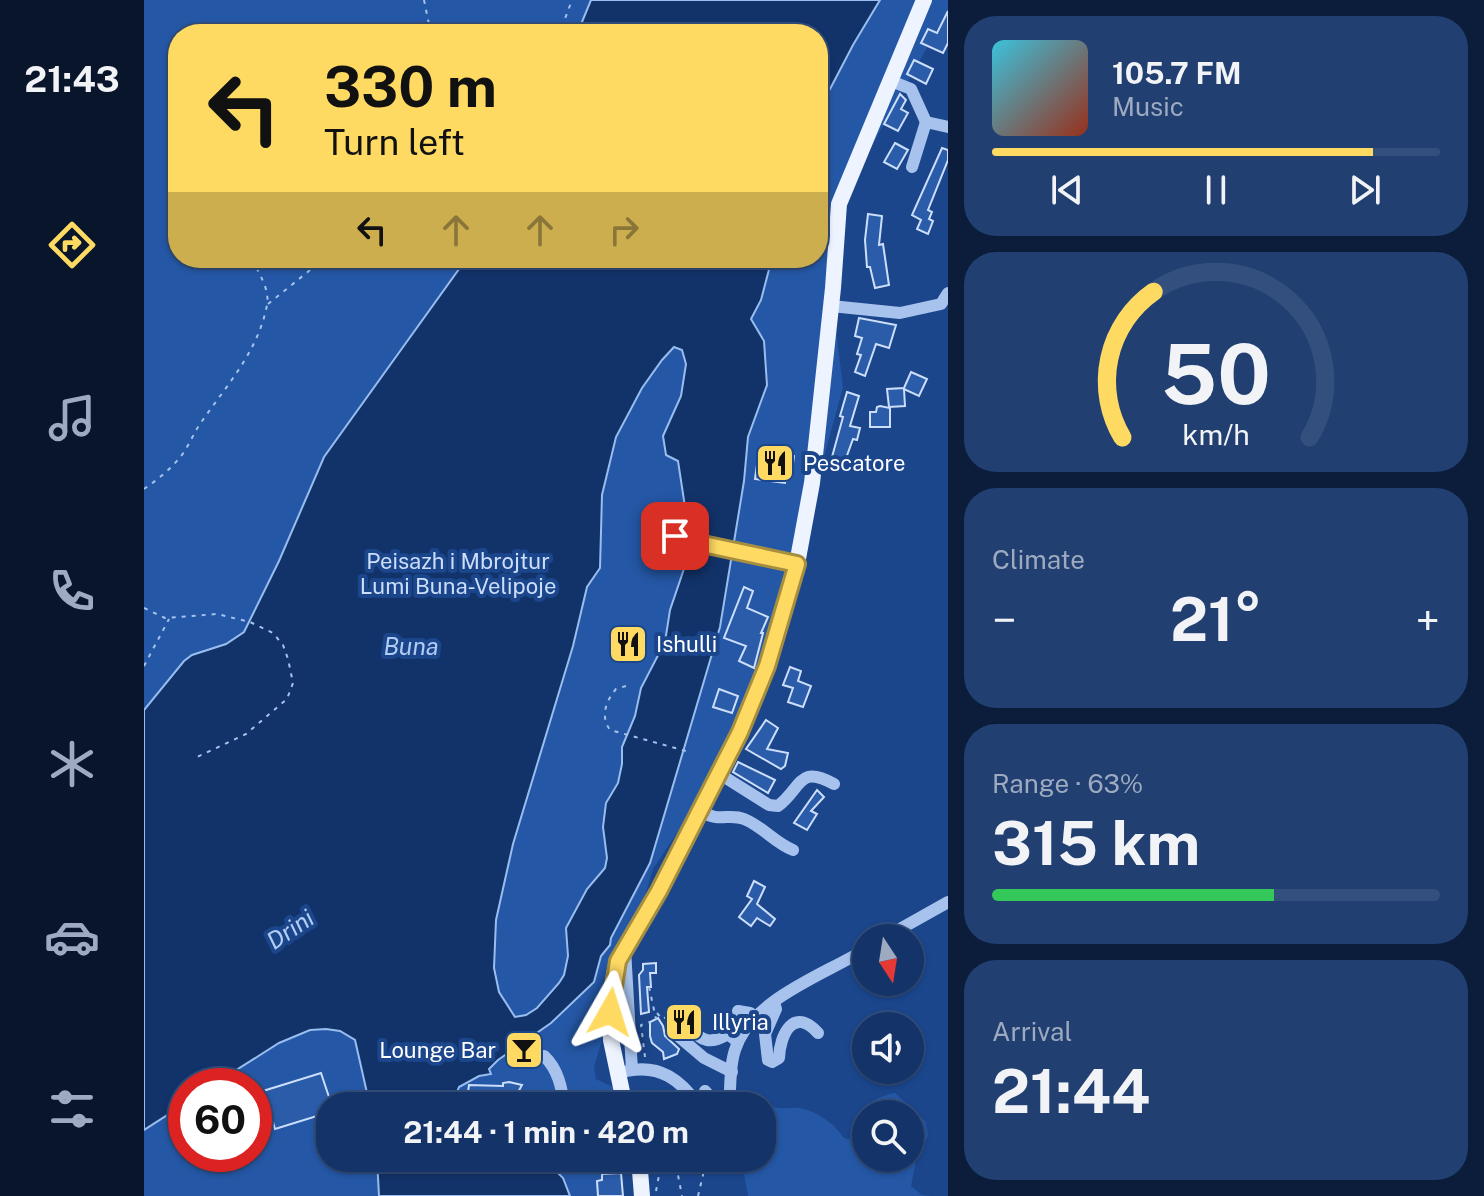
<!DOCTYPE html>
<html lang="en">
<head>
<meta charset="utf-8">
<style>
	body { margin:0; font-family:"Public Sans",sans-serif; background:#213f71; color:#f1f3f6; height:100vh; display:flex; flex-direction:column; font-size:30px; white-space:nowrap }
	* { box-sizing:border-box; margin:0 }
	p { font-size:26px; color:#9daac0 }
	.icon { flex:none; width:44px; height:44px; fill:none; stroke:currentColor; stroke-width:2; stroke-linecap:round; stroke-linejoin:round }
	.map { position:relative; flex:1; overflow:hidden }
	.drawer { display:flex; flex-direction:column; gap:16px; padding:16px; background:#0b1d3a; width:536px }
	.drawer>* { flex:none }
	.guide { position:absolute; left:24px; top:24px; width:660px; height:244px; border-radius:32px; box-shadow:0 2px 6px #0004,0 0 0 2px #334f7d; background:#ffda63; color:#111; overflow:hidden }
	.needle { width:52px; rotate:168deg }
	.tools { position:absolute; left:708px; top:924px; display:grid; gap:16px }
	.tools a { display:grid; place-items:center; width:72px; height:72px; border-radius:50%; background:#143469; box-shadow:0 2px 6px #0004,0 0 0 2px #334f7d; font-size:40px }
	.speed { position:absolute; left:24px; top:1068px; display:flex; gap:16px; font-size:40px; font-weight:700; text-align:center }
	.speed>* { display:grid; place-content:center; width:104px; height:104px; border-radius:50%; background:#143469; box-shadow:0 2px 6px #0004,0 0 0 2px #334f7d; line-height:1 }
	.speed .limit { border:12px solid #d22; background:#fff; color:#111 }
	.pin { position:absolute; display:grid; place-items:center; width:68px; height:68px; color:#fff; margin:-34px; border-radius:16px; box-shadow:0 4px 12px #0006 }
	.me { position:absolute; width:88px; margin:-44px; rotate:6deg; stroke-linejoin:round; filter:drop-shadow(0 0 6px #0008) }
	.turn { display:flex; align-items:center; gap:28px; height:168px; padding:0 24px; font-size:36px }
	.turn .icon { width:104px; height:104px; stroke-width:2.5 }
	.turn b { display:block; font-size:56px; line-height:68px }
	.lanes { display:flex; align-items:center; height:76px; padding:0 24px; background:#0003; justify-content:center; gap:40px; direction:ltr }
	.lanes .off { opacity:.35 }
	.big { font-size:60px; font-weight:700; line-height:1.1 }
	.drawer .card { flex:1; display:flex; flex-direction:column; justify-content:center; gap:12px; min-width:0; padding:0 28px; border-radius:32px; background:#213f71 }
	.drawer .dial { align-items:center; gap:0 }
	.dial svg { height:208px; overflow:visible; fill:none; stroke:#334f7d; stroke-width:7; stroke-linecap:round; text-anchor:middle }
	.dial text { fill:#f1f3f6; stroke:none }
	.song { display:flex; align-items:center; gap:24px }
	.cover { width:96px; height:96px; border-radius:12px; background:linear-gradient(135deg,hsl(190 70% 55%),hsl(10 70% 35%)) }
	.played { height:8px; border-radius:4px; background:linear-gradient(90deg,#ffda63 85%,#334f7d 85%) }
	.keys { display:flex; justify-content:space-around; direction:ltr }
	.heat { display:flex; justify-content:space-between; align-items:center; font-size:44px; direction:ltr }
	.charge { height:12px; border-radius:6px; background:linear-gradient(90deg,#34c759 63%,#334f7d 0) }
	.trip { position:absolute; left:172px; top:1092px; width:460px; height:80px; border-radius:32px; background:#143469; box-shadow:0 2px 6px #0004,0 0 0 2px #334f7d; font-weight:700; line-height:80px; text-align:center }
	main { display:flex; flex:1; min-height:0 }
	.tabs { display:flex; flex-direction:column; width:144px; justify-content:space-around; align-items:center; background:#08152a; color:#9daac0 }
	.tabs .icon { width:56px; height:56px }
	.tabs .on { color:#ffda63 }
	.tabs b { font-size:36px; color:#f1f3f6 }
	.map>svg:first-child { display:block }
</style>
</head>
<body>
<main>
<nav class="tabs">
<b>21:43</b>
<svg class="icon on" aria-label="directions" viewBox="0 0 24 24"><path d="M12 3l9 9-9 9-9-9zM9 14v-3h6M13 9l2 2-2 2"/></svg>
<svg class="icon" aria-label="music" viewBox="0 0 24 24"><path d="M9 18V5l10-2v13"/><circle cx="6" cy="18" r="3"/><circle cx="16" cy="16" r="3"/></svg>
<svg class="icon" aria-label="phone" viewBox="0 0 24 24"><path d="M5 4h4l2 5-3 2q2 4 5 5l2-3 5 2v4C11 20 4 13 5 4z"/></svg>
<svg class="icon" aria-label="climate" viewBox="0 0 24 24"><path d="M12 3v18M4 7l16 10M4 17L20 7"/></svg>
<svg class="icon" aria-label="car" viewBox="0 0 24 24"><path d="M5 17H2v-5l4-1 3-4h7l3 4 3 1v5h-3M9 17h6M6 11h13"/><circle cx="7" cy="17" r="2"/><circle cx="17" cy="17" r="2"/></svg>
<svg class="icon" aria-label="filters" viewBox="0 0 24 24"><path d="M4 7h16M4 17h16"/><circle cx="9" cy="7" r="2"/><circle cx="15" cy="17" r="2"/></svg>
</nav>
<div class="map">
<svg width="804" height="1196" viewBox="0 0 804 1196">
	<rect width="100%" height="100%" fill="#1b468c"/>
	<g fill="#2457a5" fill-rule="evenodd">
		<path d="M0 0H804V10L680 231 699 387 636 620 577 767 509 869 450 1067 452 1079 469 1087 474 1106H186V1158H467L474 1196H0ZM34 34H674V258H34ZM42 1086H110V1154H42Z"/>
		<path d="M751 1093 782 1122 784 1136 772 1160 767 1186 778 1195 787 1196H604L597 1158H618V1106H609C619 1104 627 1107 636 1108 643 1109 650 1107 656 1108 674 1112 690 1123 700 1138L712 1141C721 1112 717 1100 751 1093ZM766 1114V1158H722V1114Z"/>
	</g>
	<g fill="#12336a" stroke="#99bdef" stroke-width="2" fill-rule="evenodd">
		<polygon points="447,0 736,0 709,45 674,112 674,34 433,34"/>
		<path d="M323 258H628L617 300 607 319 620 341 623 385 604 437 600 481 576 627 506 863 467 938 466 945 457 956 450 982 407 1023 354 1060 345 1069 347 1074 335 1076 315 1087 308 1106H226L211 1040 196 1031 182 1029 166 1030 135 1043 67 1086H42V1103L0 1130V710L40 661 48 655 82 644 100 632 135 561 180 457ZM530 347 538 350 542 364 537 396 519 436 522 455 534 461 545 533 544 557 526 610 521 642 497 688 491 716 478 747V764L474 783 462 803 459 827 463 858 461 868 443 889 422 928 424 956 420 975 415 983 393 1008 382 1015 371 1017 355 992 350 968 352 920 369 844 429 646 443 587 456 568 458 495 472 437 498 388 518 360Z"/>
		<polygon points="233,1158 399,1158 419,1178 426,1196 235,1196"/>
	</g>
	<g fill="#2a5caa" stroke="#ccdefa" stroke-width="2">
		<polygon points="804,11 804,43 799,53 777,43 784,29 793,33"/>
		<polygon points="770,60 789,69 782,84 763,74"/>
		<polygon points="756,94 762,100 757,109 764,113 754,131 740,124"/>
		<polygon points="751,143 764,150 753,169 740,162"/>
		<polygon points="798,148 804,150 804,160 784,210 788,212 785,219 789,221 784,234 773,229 777,220 768,215"/>
		<polygon points="724,214 738,216 735,245 739,244 745,285 731,288 726,267 723,267 721,240"/>
		<polygon points="715,318 752,325 745,348 732,344 721,376 711,372 717,355 713,354 718,338 711,336"/>
		<polygon points="767,372 783,379 775,396 760,389 761,406 745,407 743,389 760,388"/>
		<polygon points="703,392 715,396 706,426 716,428 713,440 709,439 701,461 688,457 699,417 696,416"/>
		<polygon points="736,406 746,408 746,427 726,427 726,412 732,412 733,407"/>
		<polygon points="615,451 650,456 648,471 643,470 641,483 611,479"/>
		<polygon points="600,587 609,591 603,608 624,617 617,633 619,633 610,668 595,661 602,646 580,638"/>
		<polygon points="646,667 657,671 654,681 667,686 659,707 644,702 649,688 639,685"/>
		<polygon points="575,689 594,696 588,713 569,707"/>
		<polygon points="622,720 634,728 623,749 644,753 641,766 637,769 602,749"/>
		<polygon points="594,762 631,780 624,793 589,772"/>
		<polygon points="673,790 680,797 667,811 673,814 663,830 650,823"/>
		<polygon points="610,881 621,887 613,904 631,919 626,926 613,918 607,926 595,917 608,899 603,896"/>
		<polygon points="512,963 512,973 506,973 507,987 503,987 505,1012 497,1014 495,975 499,970 499,964"/>
		<polygon points="514,1018 519,1026 521,1036 535,1049 533,1054 520,1059 519,1052 508,1043 506,1036 506,1022"/>
		<polygon points="177,1073 188,1106 186,1112 131,1129 127,1115 122,1117 119,1108 124,1107 119,1091"/>
		<polygon points="365,1082 378,1085 373,1094 382,1099 380,1106 322,1106 325,1085 359,1086 359,1083"/>
		<polygon points="477,1173 479,1196 454,1196 453,1181 458,1180 458,1174"/>
	</g>
	<g fill="none" stroke-linecap="round" stroke-linejoin="round">
		<g stroke="#a7c3ed" stroke-width="2" stroke-dasharray="4 6" stroke-linecap="butt">
			<polyline points="280,0 287,34"/>
			<polyline points="410,34 419,24 428,0"/>
			<polyline points="124,304 181,258"/>
			<path d="M0 489C13 480 27 469 37 456 45 446 49 434 56 424 82 386 114 352 123 305 126 288 114 273 108 258"/>
			<polyline points="0,608 21,618 73,614 106,622 129,633 139,645 144,659 149,683 143,699 102,734 53,757"/>
			<polyline points="0,666 25,619"/>
			<path d="M482 686 472 689C462 701 456 716 466 730L542 751"/>
			<polyline points="505,987 512,1019"/>
			<polyline points="513,1013 518,1019 523,1017 525,1021"/>
			<polyline points="501,1057 497,1025 506,1022"/>
			<polyline points="512,1191 517,1165 527,1164 534,1175 538,1196"/>
			<polyline points="554,1196 563,1158"/>
		</g>
		<g stroke="#a7c3ed" stroke-width="12">
			<polyline points="747,81 767,89 782,122 804,127"/>
			<polyline points="768,167 782,122"/>
			<polyline points="687,306 756,313 797,304 804,293"/>
			<polyline points="527,509 530,531 534,541 540,540 653,564"/>
			<path d="M574 777 582 778 625 805 634 806C658 788 654 764 690 784"/>
			<path d="M557 811C574 823 585 813 600 819 618 826 631 843 649 850"/>
			<polyline points="740,938 804,902"/>
			<polyline points="481,949 488,1070"/>
			<path d="M630 1003 632 1009 621 1034 624 1060 628 1062 635 1058C636 1034 650 1006 674 1033"/>
			<polyline points="594,1011 606,1013 611,1017"/>
			<path d="M545 1026C558 1043 567 1044 584 1034L594 1042"/>
			<polyline points="527,1030 560,1058 588,1072"/>
			<path d="M400 1056C414 1069 418 1088 420 1106"/>
			<path d="M483 1071C516 1064 537 1080 555 1106"/>
			<polyline points="561,1091 574,1106"/>
			<path d="M585 1106C587 1088 585 1067 591 1050 607 999 680 975 722 949"/>
		</g>
		<g stroke="#edf3ff" stroke-width="16">
			<polyline points="481,1106 467,1040 466,1012 470,974 474,961 515,891 574,777 596,732 623,666 653,564 668,483 689,288 695,204 780,0"/>
			<polyline points="495,1158 498,1196"/>
		</g>
	</g>
	<g fill="none" stroke-linecap="round" stroke-linejoin="round">
		<g stroke="#a68e40" stroke-width="20">
			<polyline id="route" points="466,1012 474,961 515,891 596,732 623,666 653,564 540,540 534,541 531,536"/>
		</g>
		<use href="#route" stroke="#ffda63" stroke-width="14"/>
	</g>
	<defs>
		<g id="restaurant-square" transform="scale(2)"><rect x="-9" y="-9" width="18" height="18" rx="4" fill="#ffda63" stroke="#1b468c"/><path d="M-5-6h1v4h1v-4h1v4h1v-4h1v5L-1.5 .5V6h-2V.5L-5-1ZM5-6V6H3V1.5H1.5Q1.5-4 5-6Z" fill="#111"/></g>
		<g id="bar-square" transform="scale(2)"><rect x="-9" y="-9" width="18" height="18" rx="4" fill="#ffda63" stroke="#1b468c"/><path d="M-6-5H6L.8 .8V4.5H3.5V6h-7V4.5H-.8V.8Z" fill="#111"/></g>
	</defs>
	<g fill-rule="evenodd">
		<use href="#restaurant-square" x="631" y="463"/>
		<use href="#restaurant-square" x="484" y="644"/>
		<use href="#restaurant-square" x="540" y="1022"/>
		<use href="#bar-square" x="380" y="1050"/>
	</g>
	<g text-anchor="middle" dominant-baseline="central" stroke-width="8" stroke-linejoin="round" paint-order="stroke">
		<g font-size="22" fill="#fff" stroke="#1b468c" text-anchor="start">
			<text x="659" y="463">Pescatore</text>
			<text x="512" y="644">Ishulli</text>
			<text x="568" y="1022">Illyria</text>
			<text x="352" y="1050" text-anchor="end">Lounge Bar</text>
		</g>
		<g font-size="22" fill="#ccdefa" stroke="#1b468c">
			<text x="314" y="561">Peisazh i Mbrojtur<tspan x="314" dy="25">Lumi Buna-Velipoje</tspan></text>
		</g>
		<g font-size="24" font-style="italic" fill="#b2cdf4" stroke="#1b468c">
			<text x="267" y="646">Buna</text>
			<text transform="translate(146 929) rotate(-34)">Drini</text>
		</g>
	</g>
</svg>
<div class="tools">
<a><svg class="needle" viewBox="-14 -14 28 28"><path d="M0-13l5 13h-10z" fill="#e53935"/><path d="M0 13l5-13h-10z" fill="#9daac0"/></svg></a>
<a><svg class="icon" aria-label="sound" viewBox="0 0 24 24"><path d="M4 9h4l5-4v14l-5-4H4zM17 9q2 3 0 6"/></svg></a>
<a><svg class="icon" aria-label="search" viewBox="0 0 24 24"><circle cx="10" cy="10" r="6"/><path d="M15 15l6 6"/></svg></a>
</div>
<div class="speed"><div class="limit">60</div></div>
<div class="pin" style="left:531px;top:536px;background:#d93025"><svg class="icon" aria-label="arrive" viewBox="0 0 24 24"><path d="M6 21V4h12l-3 4 3 4H6"/></svg></div>
<svg class="me" style="left:466px;top:1012px" viewBox="-20 -20 40 40"><path d="M0-17L14 15 0 8-14 15z" fill="#ffda63" stroke="#fff" stroke-width="4"/></svg>
<div class="trip">21:44 · 1 min · 420 m</div>
<div class="guide">
<div class="turn"><svg class="icon" aria-label="left" viewBox="0 0 24 24"><path d="M17 20v-9H6M10 6l-5 5 5 5"/></svg><div><b>330 m</b>Turn left</div></div>
<div class="lanes"><svg class="icon" aria-label="left" viewBox="0 0 24 24"><path d="M17 20v-9H6M10 6l-5 5 5 5"/></svg><svg class="icon off" aria-label="ahead" viewBox="0 0 24 24"><path d="M12 20V5M6 11l6-6 6 6"/></svg><svg class="icon off" aria-label="ahead" viewBox="0 0 24 24"><path d="M12 20V5M6 11l6-6 6 6"/></svg><svg class="icon off" aria-label="right" viewBox="0 0 24 24"><path d="M7 20v-9h11M14 6l5 5-5 5"/></svg></div>
</div>
</div>
<section class="drawer">
<div class="card">
<div class="song"><i class="cover"></i><div><b>105.7 FM</b><p>Music</p></div></div>
<div class="played"></div>
<div class="keys"><svg class="icon" aria-label="previous" viewBox="0 0 24 24"><path d="M18 5L8 12l10 7zM5 5v14"/></svg><svg class="icon" aria-label="pause" viewBox="0 0 24 24"><path d="M8 5v14M16 5v14"/></svg><svg class="icon" aria-label="next" viewBox="0 0 24 24"><path d="M6 5l10 7-10 7zM19 5v14"/></svg></div>
</div>
<div class="card dial"><svg viewBox="0 0 100 80">
<path d="M14 69A42 42 0 1 1 86 69"/>
<path d="M14 69A42 42 0 0 1 26 13" stroke="#ffda63"/>
<text x="50" y="56" font-size="32" font-weight="700">50</text>
<text x="50" y="72" font-size="11">km/h</text>
</svg></div>
<div class="card"><p>Climate</p>
<div class="heat"><a>−</a><b class="big">21°</b><a>+</a></div>
</div>
<div class="card"><p>Range · 63%</p><b class="big">315 km</b><div class="charge"></div></div>
<div class="card"><p>Arrival</p><b class="big">21:44</b></div>
</section>
</main>
</body>
</html>
